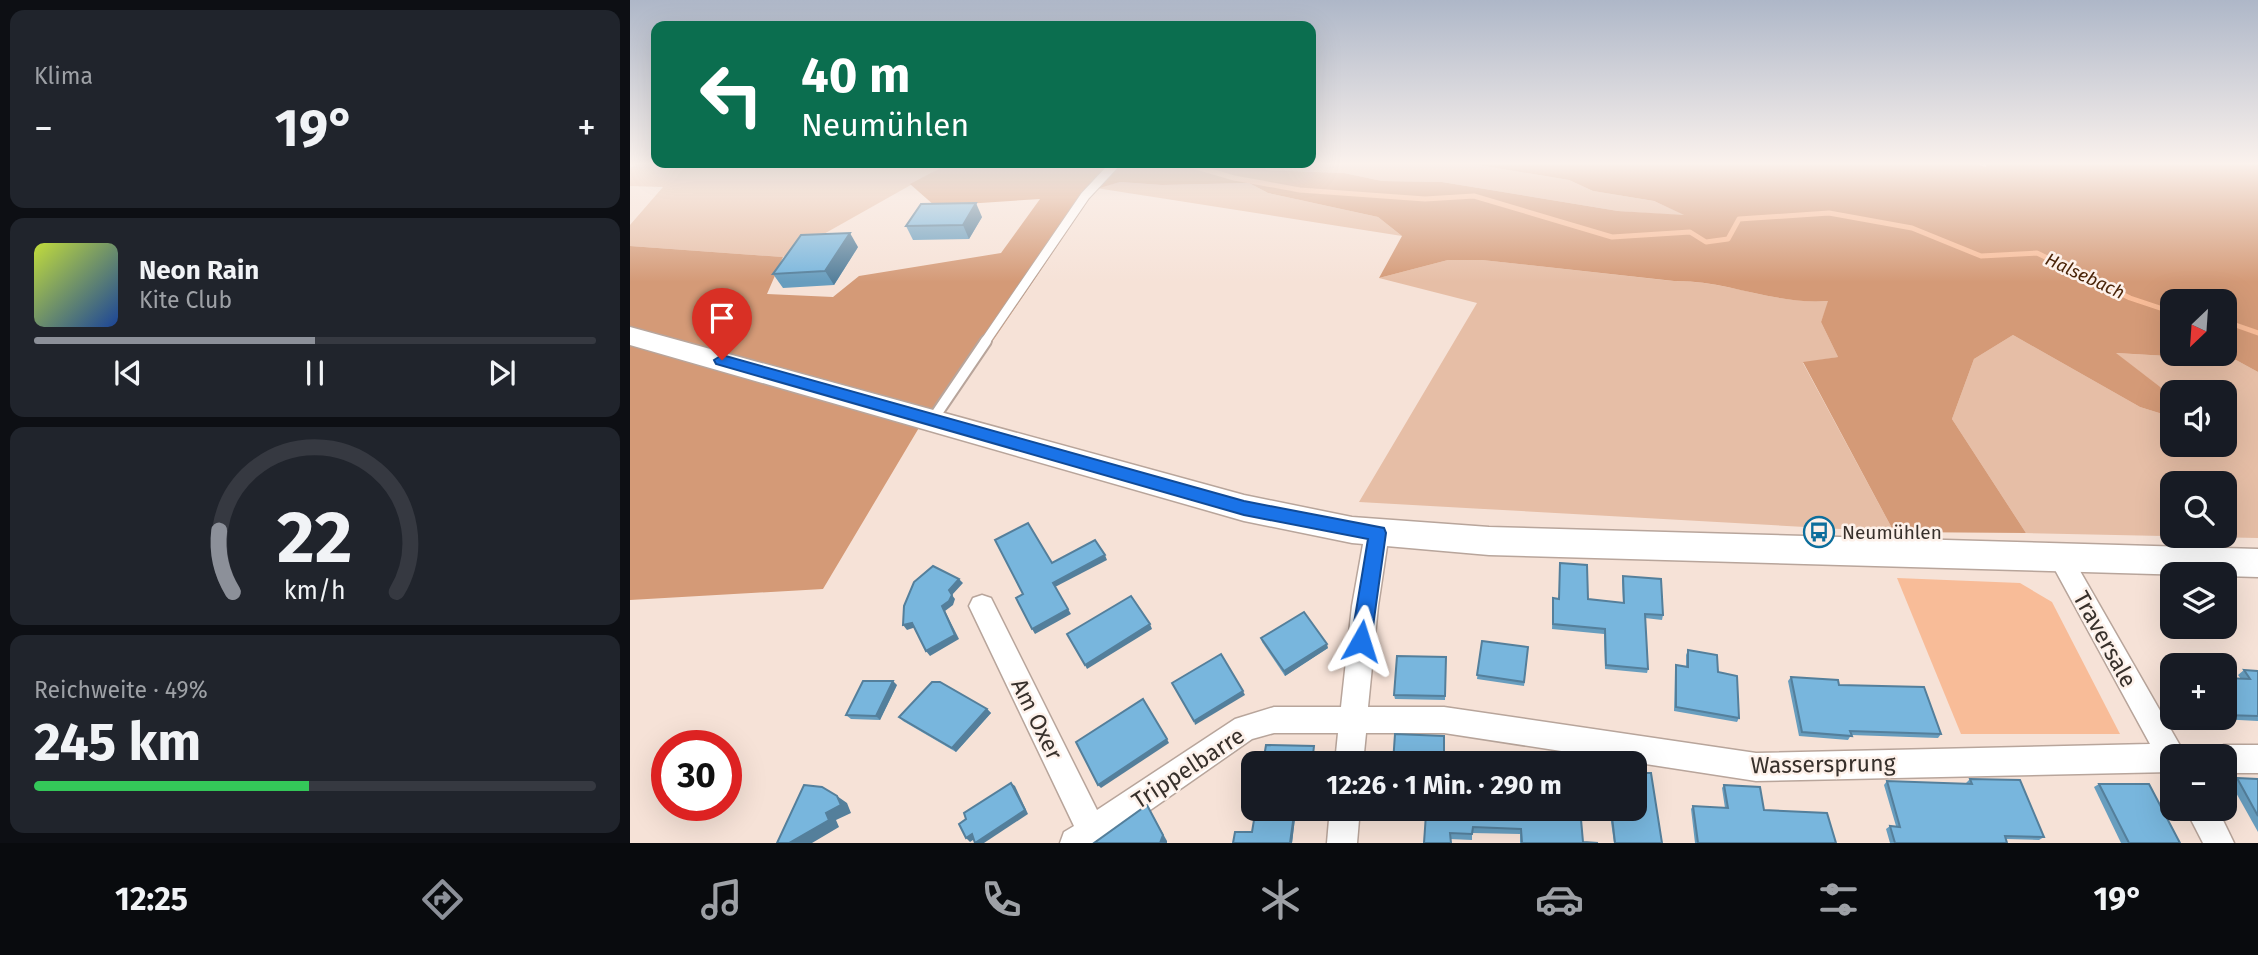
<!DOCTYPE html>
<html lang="de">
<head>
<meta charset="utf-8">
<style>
	body { margin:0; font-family:"Fira Sans",sans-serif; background:#20242c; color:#f1f3f6; height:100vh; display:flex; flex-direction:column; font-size:26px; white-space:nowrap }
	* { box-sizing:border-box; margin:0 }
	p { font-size:23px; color:#9ea1a6 }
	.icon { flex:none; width:38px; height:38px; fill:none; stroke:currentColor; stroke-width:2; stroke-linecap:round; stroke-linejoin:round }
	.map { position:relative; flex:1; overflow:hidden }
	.drawer { display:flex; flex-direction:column; gap:10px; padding:10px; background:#0d0f14; width:630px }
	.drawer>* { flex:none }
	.banner { position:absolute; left:21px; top:21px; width:665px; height:147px; border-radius:14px; box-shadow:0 7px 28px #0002; background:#0b6e4f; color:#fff; overflow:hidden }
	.needle { width:46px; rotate:205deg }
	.buttons { position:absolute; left:1530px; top:289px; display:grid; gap:14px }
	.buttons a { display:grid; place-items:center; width:77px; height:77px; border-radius:14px; background:#171b24; box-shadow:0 7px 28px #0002; font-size:35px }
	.speed { position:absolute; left:21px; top:730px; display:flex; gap:14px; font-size:35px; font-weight:700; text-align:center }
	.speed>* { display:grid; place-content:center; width:91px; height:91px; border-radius:50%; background:#171b24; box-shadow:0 7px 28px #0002; line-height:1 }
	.speed .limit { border:10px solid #d22; background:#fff; color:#111 }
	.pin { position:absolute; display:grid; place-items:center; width:60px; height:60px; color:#fff; margin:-72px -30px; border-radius:50% 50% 50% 0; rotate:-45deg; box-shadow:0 0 7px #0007 }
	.pin .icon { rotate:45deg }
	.me { position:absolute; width:77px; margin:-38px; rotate:6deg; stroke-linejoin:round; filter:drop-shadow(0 0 5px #0008) }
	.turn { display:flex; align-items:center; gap:24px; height:147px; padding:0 35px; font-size:32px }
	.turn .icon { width:91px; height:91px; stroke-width:2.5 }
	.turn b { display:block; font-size:49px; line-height:60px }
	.big { font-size:52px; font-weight:700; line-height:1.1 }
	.drawer .card { flex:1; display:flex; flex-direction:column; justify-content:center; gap:10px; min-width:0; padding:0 24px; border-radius:14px; background:#20242c }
	.drawer .dial { align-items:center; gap:0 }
	.dial svg { height:182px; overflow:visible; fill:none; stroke:#363941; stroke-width:7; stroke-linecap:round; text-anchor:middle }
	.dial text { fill:#f1f3f6; stroke:none }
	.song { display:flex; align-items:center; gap:21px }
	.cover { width:84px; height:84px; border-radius:10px; background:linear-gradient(135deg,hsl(70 70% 55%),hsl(220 70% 35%)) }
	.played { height:7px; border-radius:4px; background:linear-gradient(90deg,#8c9099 50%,#363941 50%) }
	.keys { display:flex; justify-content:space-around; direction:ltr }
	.heat { display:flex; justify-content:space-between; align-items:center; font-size:38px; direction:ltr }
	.charge { height:10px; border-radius:5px; background:linear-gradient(90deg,#34c759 49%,#363941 0) }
	.trip { position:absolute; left:611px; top:751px; width:406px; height:70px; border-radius:14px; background:#171b24; box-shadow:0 7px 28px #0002; font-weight:700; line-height:70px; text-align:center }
	.tab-bar { display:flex; height:112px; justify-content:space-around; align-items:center; background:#090b0e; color:#9ea1a6 }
	.tab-bar .icon { width:49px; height:49px }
	.tab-bar .current { color:#8c9099 }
	.tab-bar b { font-size:32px; color:#f1f3f6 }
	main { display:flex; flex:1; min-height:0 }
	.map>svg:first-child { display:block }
</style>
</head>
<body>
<main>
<section class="drawer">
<div class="card"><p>Klima</p>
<div class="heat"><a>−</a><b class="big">19°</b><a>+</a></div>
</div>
<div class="card">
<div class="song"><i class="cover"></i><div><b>Neon Rain</b><p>Kite Club</p></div></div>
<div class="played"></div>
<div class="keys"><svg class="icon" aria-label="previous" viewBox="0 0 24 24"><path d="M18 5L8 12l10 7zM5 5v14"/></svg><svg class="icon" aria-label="pause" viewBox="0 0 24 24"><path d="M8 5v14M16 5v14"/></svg><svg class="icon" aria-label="next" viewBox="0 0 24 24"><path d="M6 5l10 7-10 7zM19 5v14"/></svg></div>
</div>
<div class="card dial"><svg viewBox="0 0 100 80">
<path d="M14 69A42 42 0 1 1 86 69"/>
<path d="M14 69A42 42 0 0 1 8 42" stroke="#8c9099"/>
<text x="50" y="56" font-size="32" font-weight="700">22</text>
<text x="50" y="72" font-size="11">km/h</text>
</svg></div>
<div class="card"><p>Reichweite · 49%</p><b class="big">245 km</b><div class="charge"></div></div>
</section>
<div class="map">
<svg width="1628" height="843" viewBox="0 0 1628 843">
	<rect width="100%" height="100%" fill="#f6e2d7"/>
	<g fill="#e6bea6" fill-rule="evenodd">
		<polygon points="9,164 318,164 153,257 0,246 0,225 33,187 0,186 0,168"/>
		<polygon points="632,164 842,164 939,180 963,191 1024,201 1057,216 988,211 812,182 752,181 714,173 636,170"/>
		<polygon points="490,182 532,185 619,183 638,193 748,217 772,236 466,188"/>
		<path d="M818 260H852L1043 281C1096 280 1145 305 1199 301L1191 322 1208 357 1173 363 1264 532 729 502 847 303 749 278Z"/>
		<path d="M1383 335 1510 407 1542 417V444H1594V392H1542V396L1485 353 1606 360 1628 372V538L1396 533 1322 419 1344 359ZM1542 483H1594V536H1542Z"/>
	</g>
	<path fill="#d49a77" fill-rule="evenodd" d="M318 164H632L636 170 714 173 752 181 812 182 988 211 1054 215 1024 201 963 191 939 180 842 164H1346L1356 167V164H1628V372L1606 360 1486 353 1542 396V417L1510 407 1383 335 1344 359 1322 419 1396 533 1264 532 1173 362 1208 357 1191 322 1198 301C1145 305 1096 280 1044 281L852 260H818L749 278 772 236 748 217 638 193 619 183 532 185 490 182 466 189 322 401 293 421 193 589 0 600V246L153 257 137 294 203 297 229 276 371 253 410 199 305 206 280 184ZM1542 301H1594V354H1542Z"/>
	<polygon fill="#f8bc98" points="1267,578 1390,583 1422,602 1490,734 1331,734"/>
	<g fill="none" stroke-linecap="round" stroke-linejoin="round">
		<g stroke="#f8bc98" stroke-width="5">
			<polyline points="556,164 604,178 670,190 795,199 844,196 982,237 1060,232 1076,242 1098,239 1109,219 1199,213 1282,228 1351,256 1407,253 1500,298 1533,309 1539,301 1542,302"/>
			<polyline points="1594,321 1628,333"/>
		</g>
		<g stroke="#b8a59b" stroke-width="11">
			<polyline id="lane-far1" points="355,342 455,196 485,164"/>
		</g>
		<g stroke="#b8a59b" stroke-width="14">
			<polyline id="lane" points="303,419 356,341"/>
		</g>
		<g stroke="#b8a59b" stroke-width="3">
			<g id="street">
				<polygon points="747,523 755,526 759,533 748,606 738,707 814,707 1126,753 1520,744 1418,557 1422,550 1430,547 1438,550 1556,756 1542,756 1542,772 1126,781 814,733 736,733 733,763 705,763 708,733 644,733 622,739 473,843 430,843 434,832 444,826 339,606 343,598 352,595 361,598 467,810 605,719 644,707 711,707 722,606 735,533 739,526"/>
				<polygon points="1594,745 1628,745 1628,773 1594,773 1594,756 1581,756 1584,749"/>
				<polygon points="700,808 730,808 727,843 697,843"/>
				<polygon points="1555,808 1587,808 1604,843 1573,843"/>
			</g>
		</g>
		<g stroke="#b8a59b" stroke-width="3">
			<polygon id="secondary" points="0,327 614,495 722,517 859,527 1628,549 1628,577 859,555 722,543 614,521 0,345"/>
		</g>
		<use href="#lane-far1" stroke="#fff" stroke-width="9"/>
		<use href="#lane" stroke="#fff" stroke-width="10"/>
		<use href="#street" fill="#fff" fill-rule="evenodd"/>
		<use href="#secondary" fill="#fff" fill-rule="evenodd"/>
	</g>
	<g fill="#679dbe">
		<polygon points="352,217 339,239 283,240 276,226"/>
		<polygon points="228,247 204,285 153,288 143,274"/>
		<polygon points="930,563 958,599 993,603 992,580 993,576 1033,615 1032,620 1015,618 1018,669 1017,673 975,669 974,634 922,629 923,598 929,599"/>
		<polygon points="631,638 698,648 655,676 632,642"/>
		<polygon points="852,641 898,647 894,686 847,679"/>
		<polygon points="1058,650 1088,672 1109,718 1107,722 1044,711 1045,669 1046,665 1056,667 1056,655"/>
		<polygon points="816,657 815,700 765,699 764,695"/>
		<polygon points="1614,670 1628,671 1628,721 1571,718 1594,718 1594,678 1611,679 1608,675"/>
		<polygon points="1161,677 1311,734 1308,738 1221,735 1218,740 1169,736 1158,681"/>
		<polygon points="267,685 250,720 221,719 216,715"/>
		<polygon points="357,709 361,713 326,752 273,721 269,717"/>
		<polygon points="1607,778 1628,779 1628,832 1600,782"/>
		<polygon points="1340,779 1414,837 1409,840 1376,839 1377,843 1260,843 1256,829 1260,826 1266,826 1254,785 1257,781 1336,784 1336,783"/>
		<polygon points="1469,784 1550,843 1491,843 1464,787"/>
		<polygon points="1094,785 1134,810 1206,843 1065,843 1061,809 1063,806 1095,808 1092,788"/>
		<polygon points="626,808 678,808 677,810 666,810 662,843 603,843 622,832"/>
		<polygon points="950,808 953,842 968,843 890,843 890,834 842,833 842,840 820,839 796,820 760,818 759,812"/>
		<polygon points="979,808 1004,808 1032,843 984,843"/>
	</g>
	<g fill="#547f9b">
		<polygon points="346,203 352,217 339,239 333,225"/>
		<polygon points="220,233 228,247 204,285 195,271"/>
		<polygon points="475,555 477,560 425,587 423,583"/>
		<polygon points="329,579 333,583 322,595 325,599 323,605 315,611 329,639 300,656 296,651 312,606 319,590"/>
		<polygon points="438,609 441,614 405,634 402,629"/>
		<polygon points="282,623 286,627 277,630 273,625"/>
		<polygon points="520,624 522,629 457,669 455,665"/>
		<polygon points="697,644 698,648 655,676 654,671"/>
		<polygon points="263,681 267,685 250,720 246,716"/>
		<polygon points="613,691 615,695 565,725 564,721"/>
		<polygon points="357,709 361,713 326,752 322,748"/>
		<polygon points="537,739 539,743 471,788 468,785"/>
		<polygon points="381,783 385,786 398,814 354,843 345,843"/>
		<polygon points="207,796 217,803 221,813 206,820 209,827 182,843 159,843"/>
		<polygon points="517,805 537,841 537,843 530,843"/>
		<polygon points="665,808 666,810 662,843 660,843"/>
		<polygon points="342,834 346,838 340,842 336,838"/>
	</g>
	<g fill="#78b6dd" stroke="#547f9b" stroke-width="2">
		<polygon points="346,203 333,225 276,226 291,204"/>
		<polygon points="220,233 195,271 143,274 171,235"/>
		<polygon points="398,523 422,563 465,540 475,555 423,583 438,609 402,629 386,598 393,594 365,540"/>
		<polygon points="930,563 957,565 958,599 994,603 993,576 1031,579 1033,615 1015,614 1018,669 976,665 975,629 923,624 923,598 929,599"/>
		<polygon points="303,566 329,579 319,590 322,595 319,601 312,606 325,635 296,651 282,623 273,625 274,606 284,582"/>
		<polygon points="501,596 520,624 455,665 437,634"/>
		<polygon points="674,612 697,644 654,671 631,638"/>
		<polygon points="852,641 898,647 894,682 847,675"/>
		<polygon points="1058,650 1087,655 1088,672 1107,676 1109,718 1046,707 1046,665 1058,667"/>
		<polygon points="591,654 613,691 564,721 542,683"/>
		<polygon points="767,656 816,657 815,696 764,695"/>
		<polygon points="1614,670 1628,671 1628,716 1594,715 1594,678 1620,679"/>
		<polygon points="1161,677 1208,680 1209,685 1294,687 1311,734 1220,731 1222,736 1172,732"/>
		<polygon points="233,681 263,681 246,716 216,715"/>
		<polygon points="302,682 310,682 357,709 322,748 269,717"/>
		<polygon points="513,699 537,739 468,785 446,742"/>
		<polygon points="765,734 814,736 814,763 763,763"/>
		<polygon points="636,745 684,746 682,763 633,763"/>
		<polygon points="1004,773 1021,773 1032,843 985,843 981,808 1004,808"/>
		<polygon points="1607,778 1628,779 1628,816"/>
		<polygon points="1340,779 1390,780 1414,837 1375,836 1377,843 1265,843 1260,826 1270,827 1257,781 1342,784"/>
		<polygon points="381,783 395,810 345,843 342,834 336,838 329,824 336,819 334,813"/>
		<polygon points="1469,784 1519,784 1550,843 1499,843"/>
		<polygon points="174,785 192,787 207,796 211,805 196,813 199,820 159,843 147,843"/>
		<polygon points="1094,785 1130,787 1134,810 1197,813 1206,843 1068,843 1063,806 1098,808"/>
		<polygon points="517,805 533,835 530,843 464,843"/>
		<polygon points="626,808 665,808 660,843 603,843 605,832 622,832"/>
		<polygon points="759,808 950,808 953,842 968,843 892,843 891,829 843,827 842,834 820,833 821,843 794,843 796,814 759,812"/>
	</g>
	<linearGradient id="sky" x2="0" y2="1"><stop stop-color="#aeb7c8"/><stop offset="0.58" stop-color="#fbf2ed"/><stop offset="1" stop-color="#fbf2ed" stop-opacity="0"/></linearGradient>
	<rect width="1628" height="282" fill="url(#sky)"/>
	<polygon fill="#1a73e8" stroke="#114b97" stroke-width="2" points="92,355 614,501 754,528 756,533 741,641 738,647 731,650 724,647 721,641 738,539 614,515 86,364 84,360"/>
	<defs>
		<g id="bus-ring" transform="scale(1.575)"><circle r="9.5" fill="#fdf1ea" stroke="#0d6e9c" stroke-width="1.5"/><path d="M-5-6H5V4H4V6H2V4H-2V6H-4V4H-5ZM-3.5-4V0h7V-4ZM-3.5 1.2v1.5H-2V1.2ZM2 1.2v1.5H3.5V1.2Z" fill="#0d6e9c"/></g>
	</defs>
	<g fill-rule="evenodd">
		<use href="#bus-ring" x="1189" y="532"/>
	</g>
	<g text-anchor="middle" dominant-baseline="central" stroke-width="5" stroke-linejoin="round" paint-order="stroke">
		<g font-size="18" font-style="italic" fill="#4a2408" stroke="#fdf1ea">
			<text transform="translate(1455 276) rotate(25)">Halsebach</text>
		</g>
		<g font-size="19" fill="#37302b" stroke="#fdf1ea" text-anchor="start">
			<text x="1212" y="532">Neumühlen</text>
		</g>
		<g font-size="23" fill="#37302b" stroke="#fdf1ea">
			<text transform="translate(1475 639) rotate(61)">Traversale</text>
			<text transform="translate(407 719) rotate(64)">Am Oxer</text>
			<text transform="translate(1193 764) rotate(-1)">Wassersprung</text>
			<text transform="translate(558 768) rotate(-33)">Trippelbarre</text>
		</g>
	</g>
</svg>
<div class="buttons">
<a><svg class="needle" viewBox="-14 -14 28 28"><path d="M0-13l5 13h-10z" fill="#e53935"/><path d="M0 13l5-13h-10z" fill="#9ea1a6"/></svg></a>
<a><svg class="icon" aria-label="sound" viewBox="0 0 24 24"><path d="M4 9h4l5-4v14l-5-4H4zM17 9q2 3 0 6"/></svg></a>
<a><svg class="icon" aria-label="search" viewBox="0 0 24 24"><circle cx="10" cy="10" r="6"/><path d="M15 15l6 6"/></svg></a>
<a><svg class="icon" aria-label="layers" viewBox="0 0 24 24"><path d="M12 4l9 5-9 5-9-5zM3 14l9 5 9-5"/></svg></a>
<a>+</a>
<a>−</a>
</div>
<div class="speed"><div class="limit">30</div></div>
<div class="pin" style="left:92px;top:360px;background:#d93025"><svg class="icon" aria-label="arrive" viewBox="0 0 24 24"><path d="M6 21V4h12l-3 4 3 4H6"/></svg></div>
<svg class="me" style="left:731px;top:641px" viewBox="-20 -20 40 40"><path d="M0-17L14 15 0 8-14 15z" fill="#1a73e8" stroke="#fff" stroke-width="4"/></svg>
<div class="trip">12:26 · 1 Min. · 290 m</div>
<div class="banner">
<div class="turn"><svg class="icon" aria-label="left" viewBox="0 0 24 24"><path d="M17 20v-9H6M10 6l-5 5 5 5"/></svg><div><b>40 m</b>Neumühlen</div></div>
</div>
</div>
</main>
<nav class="tab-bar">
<b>12:25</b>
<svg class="icon current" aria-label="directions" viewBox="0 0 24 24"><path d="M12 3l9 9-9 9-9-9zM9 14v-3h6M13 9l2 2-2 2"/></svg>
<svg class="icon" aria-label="music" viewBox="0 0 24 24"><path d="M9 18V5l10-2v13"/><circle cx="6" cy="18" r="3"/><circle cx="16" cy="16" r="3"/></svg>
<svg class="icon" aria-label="phone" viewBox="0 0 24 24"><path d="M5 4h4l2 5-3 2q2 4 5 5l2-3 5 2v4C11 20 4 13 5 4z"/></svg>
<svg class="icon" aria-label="climate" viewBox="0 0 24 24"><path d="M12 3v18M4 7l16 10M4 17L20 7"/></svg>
<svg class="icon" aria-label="car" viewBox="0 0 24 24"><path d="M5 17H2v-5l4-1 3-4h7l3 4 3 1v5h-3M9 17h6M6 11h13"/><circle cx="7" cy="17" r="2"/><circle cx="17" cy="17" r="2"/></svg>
<svg class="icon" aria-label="filters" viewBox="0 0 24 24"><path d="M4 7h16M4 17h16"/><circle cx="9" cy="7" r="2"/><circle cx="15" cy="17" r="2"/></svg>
<b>19°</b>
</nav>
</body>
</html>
